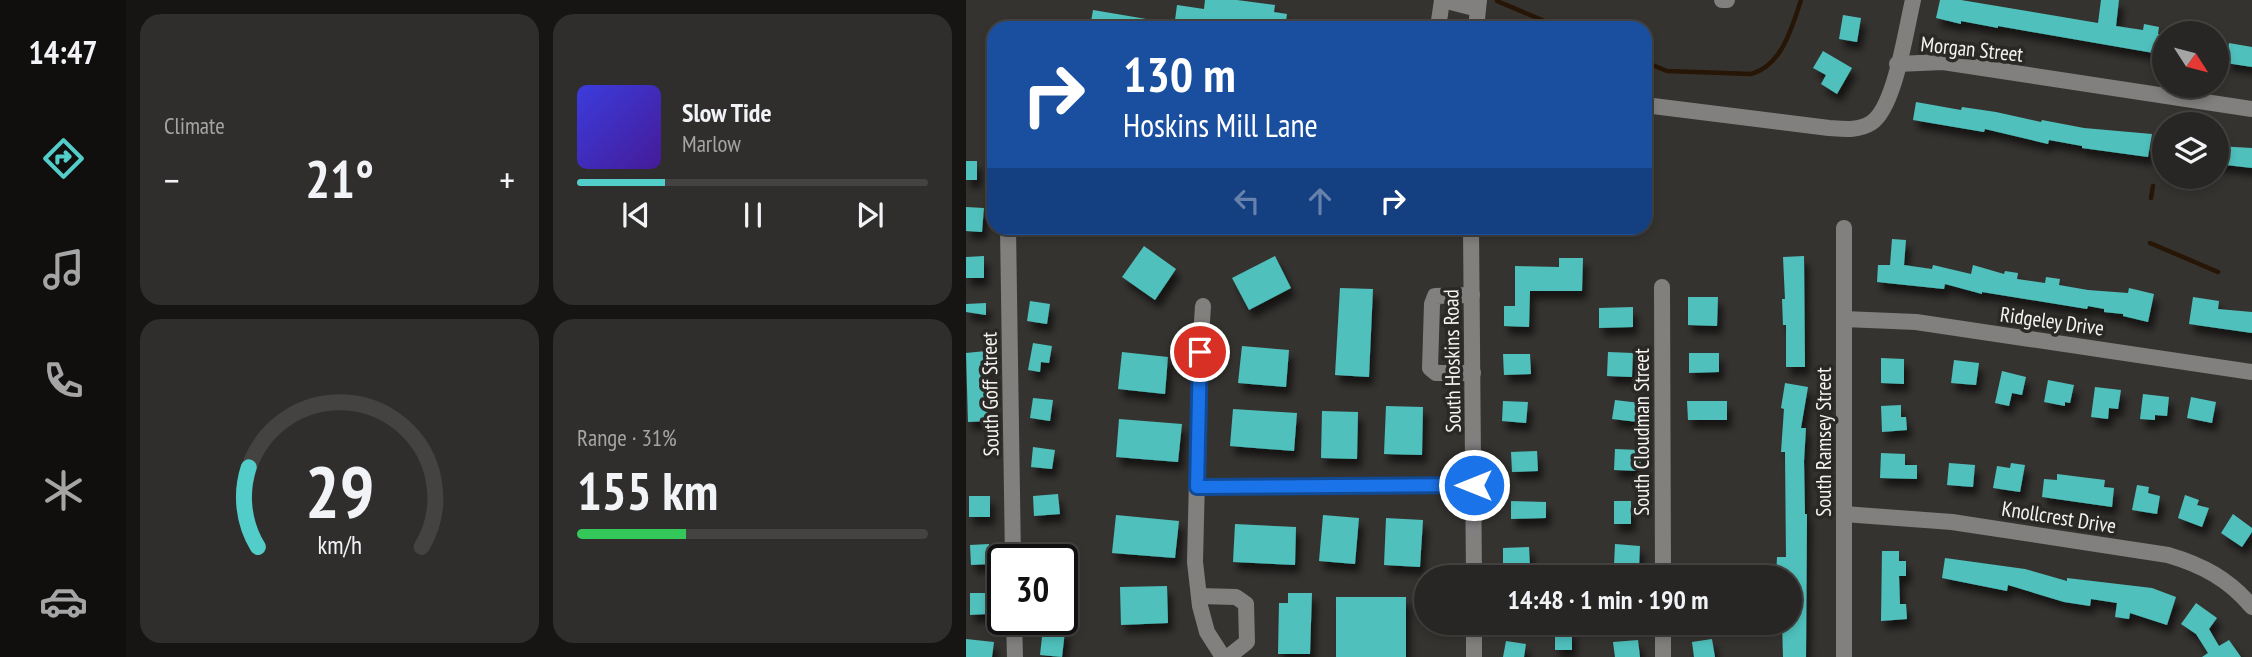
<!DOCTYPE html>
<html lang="en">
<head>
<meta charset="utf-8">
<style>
	body { margin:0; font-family:"PT Sans Narrow",sans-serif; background:#302e2c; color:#f1f3f6; height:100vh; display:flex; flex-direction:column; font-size:26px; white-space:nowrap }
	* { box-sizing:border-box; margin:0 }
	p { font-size:23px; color:#a5a5a6 }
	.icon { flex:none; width:38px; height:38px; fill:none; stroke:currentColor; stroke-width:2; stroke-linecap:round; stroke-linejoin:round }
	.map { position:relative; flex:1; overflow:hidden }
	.details { display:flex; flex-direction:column; gap:14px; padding:14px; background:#161514; width:840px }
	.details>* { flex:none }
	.top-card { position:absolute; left:21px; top:21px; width:665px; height:214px; border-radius:21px; box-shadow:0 4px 10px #0003,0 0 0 2px #444341; background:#1a4fa0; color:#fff; overflow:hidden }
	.needle { width:46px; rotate:126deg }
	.buttons { position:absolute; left:1186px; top:21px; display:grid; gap:14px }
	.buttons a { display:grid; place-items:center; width:77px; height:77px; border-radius:50%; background:#282624; box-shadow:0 4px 10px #0003,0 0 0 2px #444341; font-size:35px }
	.speed { position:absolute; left:21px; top:544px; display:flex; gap:14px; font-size:35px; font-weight:700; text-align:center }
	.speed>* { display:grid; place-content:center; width:91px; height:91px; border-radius:50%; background:#282624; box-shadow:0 4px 10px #0003,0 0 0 2px #444341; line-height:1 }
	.speed .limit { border:4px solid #111; border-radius:10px; background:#fff; color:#111 }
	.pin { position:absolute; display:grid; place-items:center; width:60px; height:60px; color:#fff; margin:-30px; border:4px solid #fff; border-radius:50%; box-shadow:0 2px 7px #0007 }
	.me { position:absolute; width:77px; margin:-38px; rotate:270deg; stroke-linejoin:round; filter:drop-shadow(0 0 5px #0008) }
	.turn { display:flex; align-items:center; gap:24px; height:147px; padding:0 21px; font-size:32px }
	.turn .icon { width:91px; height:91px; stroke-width:2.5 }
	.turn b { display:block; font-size:49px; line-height:60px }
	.lanes { display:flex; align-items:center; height:66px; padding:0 21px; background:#0003; justify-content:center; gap:35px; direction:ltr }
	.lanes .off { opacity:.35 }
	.big { font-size:52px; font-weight:600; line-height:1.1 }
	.details .tile { flex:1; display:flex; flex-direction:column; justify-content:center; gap:10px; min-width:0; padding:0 24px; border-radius:21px; background:#302e2c }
	.details .dial { align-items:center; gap:0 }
	.dial svg { height:182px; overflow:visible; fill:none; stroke:#444341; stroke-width:7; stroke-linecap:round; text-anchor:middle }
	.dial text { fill:#f1f3f6; stroke:none }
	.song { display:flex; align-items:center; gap:21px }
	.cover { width:84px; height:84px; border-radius:10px; background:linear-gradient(135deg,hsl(240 70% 55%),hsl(260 70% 35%)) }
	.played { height:7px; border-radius:4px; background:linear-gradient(90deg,#53cdc9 25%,#444341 25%) }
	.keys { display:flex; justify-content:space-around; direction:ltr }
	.heat { display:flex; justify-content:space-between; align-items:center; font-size:38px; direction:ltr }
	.charge { height:10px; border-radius:5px; background:linear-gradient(90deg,#34c759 31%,#444341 0) }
	.details .tiles { flex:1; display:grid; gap:14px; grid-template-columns:repeat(2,1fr) }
	.trip { position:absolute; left:448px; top:565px; width:388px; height:70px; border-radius:35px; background:#282624; box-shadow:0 4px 10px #0003,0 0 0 2px #444341; font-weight:600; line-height:70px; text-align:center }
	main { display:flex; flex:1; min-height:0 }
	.tabs { display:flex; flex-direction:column; width:126px; justify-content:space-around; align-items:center; background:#100f0e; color:#a5a5a6 }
	.tabs .icon { width:49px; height:49px }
	.tabs .active { color:#53cdc9 }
	.tabs b { font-size:32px; color:#f1f3f6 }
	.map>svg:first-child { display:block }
</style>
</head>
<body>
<main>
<nav class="tabs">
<b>14:47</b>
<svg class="icon active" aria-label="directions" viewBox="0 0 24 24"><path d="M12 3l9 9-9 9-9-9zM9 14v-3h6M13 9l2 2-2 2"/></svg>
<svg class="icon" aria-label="music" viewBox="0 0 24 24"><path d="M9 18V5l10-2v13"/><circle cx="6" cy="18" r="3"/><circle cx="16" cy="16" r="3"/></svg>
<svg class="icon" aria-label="phone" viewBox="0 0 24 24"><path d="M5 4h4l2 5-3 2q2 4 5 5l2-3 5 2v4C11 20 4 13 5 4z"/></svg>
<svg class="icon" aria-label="climate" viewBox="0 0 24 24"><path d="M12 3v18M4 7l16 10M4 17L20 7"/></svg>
<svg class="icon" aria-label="car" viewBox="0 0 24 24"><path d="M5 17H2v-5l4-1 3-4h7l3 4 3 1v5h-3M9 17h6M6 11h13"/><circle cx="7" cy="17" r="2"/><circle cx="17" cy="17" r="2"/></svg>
</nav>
<section class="details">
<div class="tiles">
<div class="tile"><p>Climate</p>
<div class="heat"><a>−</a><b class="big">21°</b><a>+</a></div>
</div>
<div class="tile">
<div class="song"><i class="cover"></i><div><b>Slow Tide</b><p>Marlow</p></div></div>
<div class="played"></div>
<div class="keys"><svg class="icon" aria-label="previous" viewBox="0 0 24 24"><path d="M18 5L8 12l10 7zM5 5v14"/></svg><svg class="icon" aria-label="pause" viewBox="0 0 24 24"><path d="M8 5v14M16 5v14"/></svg><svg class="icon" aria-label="next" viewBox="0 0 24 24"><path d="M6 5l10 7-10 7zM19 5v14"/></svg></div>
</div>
<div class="tile dial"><svg viewBox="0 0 100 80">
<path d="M14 69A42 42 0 1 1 86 69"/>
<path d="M14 69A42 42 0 0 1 10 34" stroke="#53cdc9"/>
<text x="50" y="56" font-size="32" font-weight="700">29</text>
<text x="50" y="72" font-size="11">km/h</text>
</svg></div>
<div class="tile"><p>Range · 31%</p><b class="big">155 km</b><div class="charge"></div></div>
</div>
</section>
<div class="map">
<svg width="1286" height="657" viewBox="0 0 1286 657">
	<defs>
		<filter id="shadow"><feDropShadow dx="4.5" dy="8" stdDeviation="3.5" flood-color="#0009"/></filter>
	</defs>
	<rect width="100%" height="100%" fill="#353330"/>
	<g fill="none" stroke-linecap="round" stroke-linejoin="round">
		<g stroke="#271505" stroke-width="4.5">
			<polyline points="531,1 588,25 607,28"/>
			<path d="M679 62 701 71 785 74C816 66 826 27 835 0"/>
			<polyline points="1185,198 1187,186"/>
			<polyline points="1184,243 1252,272"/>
		</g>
	</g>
	<g fill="#50c0bc" filter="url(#shadow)">
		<polygon points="239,0 271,0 309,5 308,12 321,14 319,28 208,28 211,5 238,9"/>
		<polygon points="974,0 995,0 1132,23 1135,0 1153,0 1150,26 1177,30 1178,24 1193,27 1192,34 1199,35 1199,55 1032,26 1032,28 995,21 995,24 970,18"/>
		<polygon points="127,10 198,22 198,28 124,28"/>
		<polygon points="877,15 895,18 891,42 873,39"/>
		<polygon points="1263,43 1286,47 1286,67 1260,63"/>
		<polygon points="857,51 886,68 871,94 855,84 860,75 847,68"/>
		<polygon points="950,102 995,110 996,107 1030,112 1075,122 1076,120 1118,128 1186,134 1182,157 1116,148 1116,146 1083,140 1082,144 1019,129 1018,132 947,120"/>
		<polygon points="1251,146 1286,148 1286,168 1251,164"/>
		<rect x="0" y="161" width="11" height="19"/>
		<polygon points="0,207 18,208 16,232 0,231"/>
		<polygon points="926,239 940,240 938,265 966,269 967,265 1005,274 1007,265 1038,274 1039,271 1052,273 1051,279 1079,283 1080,277 1094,279 1093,285 1122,290 1162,293 1163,288 1188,294 1182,322 1157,316 1157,314 1138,312 1138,309 1122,306 1121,309 1016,292 1016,294 979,284 978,289 911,282 912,265 924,265"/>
		<polygon points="178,246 210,269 189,300 156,277"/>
		<polygon points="18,256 18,278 0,278 0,257"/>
		<polygon points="309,256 325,288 283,310 266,278"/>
		<polygon points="838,256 839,367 820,367 820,325 817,325 816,299 819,299 817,257"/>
		<polygon points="593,258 617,258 616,291 564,291 563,327 538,326 538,306 549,306 549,266 593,267"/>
		<polygon points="374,288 407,289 403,377 369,375"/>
		<polygon points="722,297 752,297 751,326 722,325"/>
		<polygon points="1227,297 1253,301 1252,309 1286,312 1286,333 1223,324"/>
		<polygon points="64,301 84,304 81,324 61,321"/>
		<polygon points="20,303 20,315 0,312 0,304"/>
		<polygon points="667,307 667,327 633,328 633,308"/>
		<polygon points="67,343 86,346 83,363 75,362 74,372 62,370"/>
		<polygon points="276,346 323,350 320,387 272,383"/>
		<polygon points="20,351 22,421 2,422 0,353"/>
		<polygon points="156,352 202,357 199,394 152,389"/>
		<polygon points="642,352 667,353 666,377 641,376"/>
		<polygon points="723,353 753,353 753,372 723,373"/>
		<polygon points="537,354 564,354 565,374 538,375"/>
		<polygon points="915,358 938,359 938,384 915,383"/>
		<polygon points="988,360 1013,363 1010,385 985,383"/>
		<polygon points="1036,371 1060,377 1056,395 1046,393 1043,406 1029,403"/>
		<polygon points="1082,380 1108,385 1104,403 1099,402 1099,406 1078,402"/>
		<polygon points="819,383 842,387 835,428 840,428 838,461 839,514 841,514 840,657 817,657 816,623 824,623 824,578 810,578 811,557 820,557 819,452 815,452 818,409 815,408"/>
		<polygon points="1129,387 1155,390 1152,409 1143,408 1142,419 1125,417"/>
		<polygon points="1177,394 1203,397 1201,416 1189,415 1189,420 1174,419"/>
		<polygon points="1225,397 1250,402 1246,423 1221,418"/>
		<polygon points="67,398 87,400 84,421 64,418"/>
		<polygon points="649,400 674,403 672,422 646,419"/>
		<polygon points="537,401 562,402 560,423 536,421"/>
		<polygon points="721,401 761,401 761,420 722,420"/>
		<polygon points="935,405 935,417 940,417 941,430 916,432 915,406"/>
		<polygon points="420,406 457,407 456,455 418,454"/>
		<polygon points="267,409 331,413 328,451 264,446"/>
		<polygon points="356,411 392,412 391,459 355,458"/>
		<polygon points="153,419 216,424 212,462 150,457"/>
		<polygon points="67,447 89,450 86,469 65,467"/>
		<polygon points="649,449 674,450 675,471 648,470"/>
		<polygon points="571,451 572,471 546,472 545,452"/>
		<polygon points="915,453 939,454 939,465 951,465 951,479 914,478"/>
		<polygon points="983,463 1009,465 1007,487 981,485"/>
		<polygon points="1045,463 1059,465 1054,492 1027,488 1031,466 1044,468"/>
		<polygon points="1091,474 1139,480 1138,487 1148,488 1146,507 1076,497 1078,479 1091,480"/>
		<polygon points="1171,485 1183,487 1182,493 1194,496 1191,514 1166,510"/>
		<polygon points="92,494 94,514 68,516 67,496"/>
		<polygon points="1219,495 1233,500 1231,505 1243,508 1236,527 1212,518"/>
		<rect x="3" y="496" width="21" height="21"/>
		<polygon points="545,501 580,502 580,518 545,519"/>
		<rect x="648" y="501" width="17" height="23"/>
		<polygon points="1267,514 1286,528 1286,532 1276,547 1255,533"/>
		<polygon points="150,515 213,521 209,558 146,553"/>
		<polygon points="357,515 393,518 389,564 353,561"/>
		<polygon points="420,518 457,520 454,567 418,565"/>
		<polygon points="269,524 330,527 329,565 267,562"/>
		<polygon points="91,542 91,560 68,560 68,543"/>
		<polygon points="23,544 24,564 5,565 4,545"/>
		<polygon points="649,544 674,546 673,567 648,565"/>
		<polygon points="563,547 564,567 537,567 537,548"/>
		<polygon points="916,551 933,551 933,561 940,561 940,576 933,576 934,604 940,604 941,619 915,621"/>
		<polygon points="979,558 1059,569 1101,581 1101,578 1186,588 1210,597 1201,625 1164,613 1163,619 1149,617 1151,603 1125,599 1124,606 1098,602 1042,585 1041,591 976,578"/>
		<polygon points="201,586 202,623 155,625 154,587"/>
		<polygon points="4,593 27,593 27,606 21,607 21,614 4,615"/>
		<polygon points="322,593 346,593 344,654 312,654 313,603 322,603"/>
		<rect x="370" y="597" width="70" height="60"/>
		<polygon points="1230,603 1251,618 1243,629 1253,646 1263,640 1275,657 1236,657 1242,653 1230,634 1215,624"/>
		<polygon points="77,628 99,631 96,657 74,655"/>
		<polygon points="606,629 606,650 589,650 589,630"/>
		<polygon points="0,639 28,642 26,657 0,657"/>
		<polygon points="746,639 749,657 728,657 726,642"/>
		<polygon points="672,640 674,657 649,657 647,642"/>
		<polygon points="540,641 560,644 558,657 537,657"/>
	</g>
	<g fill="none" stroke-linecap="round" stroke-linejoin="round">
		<g stroke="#82807f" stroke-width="16">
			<polyline points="477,0 512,9"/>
			<polyline points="756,0 761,0"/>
			<polyline points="472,28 476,0"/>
			<polyline points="510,28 513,0"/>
			<polyline points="931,64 977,62 1286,109"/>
			<path d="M679 105 863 128C878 129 892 131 905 123 929 108 940 29 947 0"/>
			<polyline points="42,228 47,560"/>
			<polyline points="505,228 508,578"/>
			<polyline points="878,228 878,657"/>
			<polyline points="696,287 697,578"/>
			<polyline points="506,295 469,296 466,304 464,368 470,373 507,373"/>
			<polyline points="237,306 234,352 229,562 234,606 241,632 257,657"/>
			<polyline points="878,319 950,322 1286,372"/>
			<polyline points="231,487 508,485"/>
			<path d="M878 514 986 522 1202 555C1236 565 1263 579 1286 607"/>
			<polyline points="233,596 270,597 280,604 281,642 262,657"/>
			<polyline points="48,620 49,657"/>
			<polyline points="508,623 508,657"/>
			<polyline points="697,623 697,657"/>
		</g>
	</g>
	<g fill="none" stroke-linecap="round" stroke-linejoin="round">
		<g stroke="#114b97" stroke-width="18">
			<polyline id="route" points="234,352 231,487 508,485"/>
		</g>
		<use href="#route" stroke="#1a73e8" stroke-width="12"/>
	</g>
	<g text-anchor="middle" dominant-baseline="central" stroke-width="7" stroke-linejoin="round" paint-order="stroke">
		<g font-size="21" fill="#f6f4f3" stroke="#2b2926">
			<text transform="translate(1006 49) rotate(6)">Morgan Street</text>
			<text transform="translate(1086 321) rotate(8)">Ridgeley Drive</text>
			<text transform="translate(486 361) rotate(-91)">South Hoskins Road</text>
			<text transform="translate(24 394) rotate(-91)">South Goff Street</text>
			<text transform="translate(675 432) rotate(-90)">South Cloudman Street</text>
			<text transform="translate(857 442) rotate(-90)">South Ramsey Street</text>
			<text transform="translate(1093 517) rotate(9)">Knollcrest Drive</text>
		</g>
	</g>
</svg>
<div class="buttons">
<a><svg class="needle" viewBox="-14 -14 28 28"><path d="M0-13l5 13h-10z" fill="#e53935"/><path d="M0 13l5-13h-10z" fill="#a5a5a6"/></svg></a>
<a><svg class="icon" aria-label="layers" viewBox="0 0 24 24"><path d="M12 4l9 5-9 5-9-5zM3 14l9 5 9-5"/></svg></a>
</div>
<div class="speed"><div class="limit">30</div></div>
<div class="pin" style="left:234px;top:352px;background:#d93025"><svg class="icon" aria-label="arrive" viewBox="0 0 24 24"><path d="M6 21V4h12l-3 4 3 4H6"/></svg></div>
<svg class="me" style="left:508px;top:485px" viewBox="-20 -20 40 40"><circle r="17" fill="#1a73e8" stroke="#fff" stroke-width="3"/><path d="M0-11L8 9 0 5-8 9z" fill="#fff"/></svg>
<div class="trip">14:48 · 1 min · 190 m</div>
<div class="top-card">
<div class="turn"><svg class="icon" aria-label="right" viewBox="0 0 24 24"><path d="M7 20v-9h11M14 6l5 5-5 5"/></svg><div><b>130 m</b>Hoskins Mill Lane</div></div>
<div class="lanes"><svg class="icon off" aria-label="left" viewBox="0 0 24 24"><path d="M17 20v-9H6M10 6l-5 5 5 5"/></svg><svg class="icon off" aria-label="ahead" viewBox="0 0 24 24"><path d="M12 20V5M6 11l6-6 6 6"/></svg><svg class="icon" aria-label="right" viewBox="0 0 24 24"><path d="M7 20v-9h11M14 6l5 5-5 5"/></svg></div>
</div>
</div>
</main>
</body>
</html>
